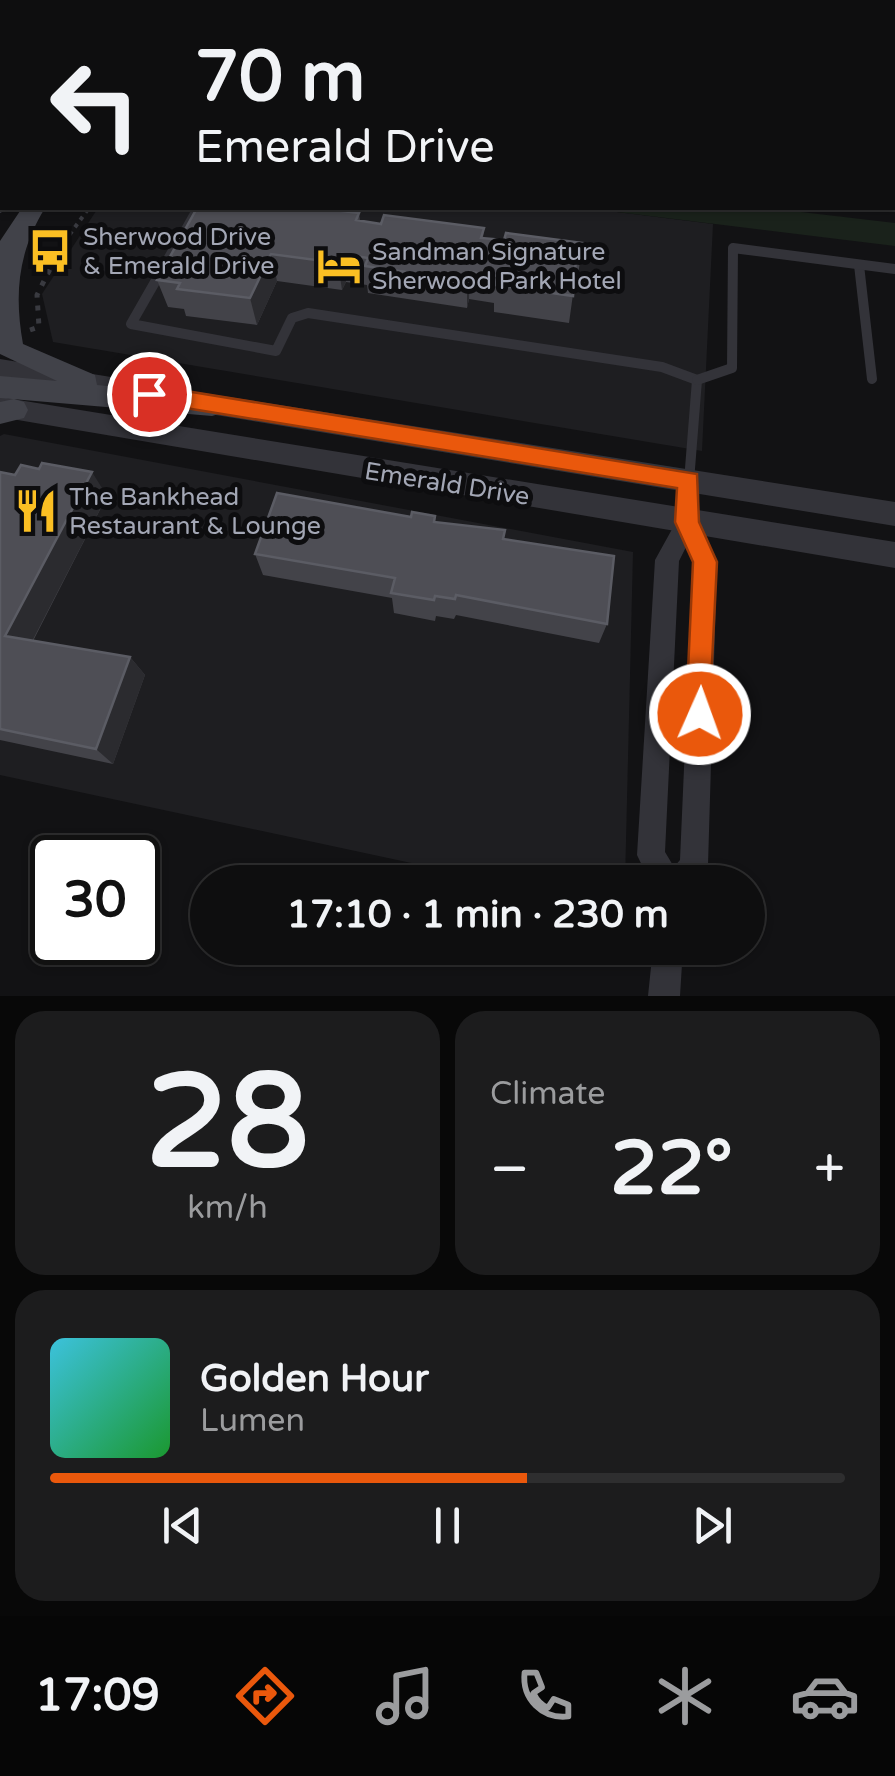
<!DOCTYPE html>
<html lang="en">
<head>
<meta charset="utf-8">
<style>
	body { margin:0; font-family:"Varela Round",sans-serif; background:#1c1c1d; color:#f1f3f6; height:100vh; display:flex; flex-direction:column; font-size:38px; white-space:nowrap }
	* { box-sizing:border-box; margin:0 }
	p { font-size:32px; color:#9b9c9e }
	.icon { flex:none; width:55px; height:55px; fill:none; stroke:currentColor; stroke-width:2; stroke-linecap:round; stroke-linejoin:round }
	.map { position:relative; height:996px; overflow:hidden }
	.side { display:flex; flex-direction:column; gap:15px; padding:15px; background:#080808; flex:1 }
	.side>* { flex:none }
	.banner { position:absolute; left:0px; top:0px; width:895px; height:210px; box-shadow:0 2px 8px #0004,0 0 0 2px #2e2e2f; background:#0e0e0f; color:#f1f3f6; overflow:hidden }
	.speed { position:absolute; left:30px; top:835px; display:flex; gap:20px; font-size:50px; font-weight:700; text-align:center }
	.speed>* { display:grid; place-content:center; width:130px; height:130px; border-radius:50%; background:#0e0e0f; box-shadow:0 2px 8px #0004,0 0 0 2px #2e2e2f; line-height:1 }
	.speed .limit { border:5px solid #111; border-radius:15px; background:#fff; color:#111 }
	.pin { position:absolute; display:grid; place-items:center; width:85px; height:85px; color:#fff; margin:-42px; border:5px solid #fff; border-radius:50%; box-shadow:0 2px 10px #0007 }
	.me { position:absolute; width:110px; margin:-55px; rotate:2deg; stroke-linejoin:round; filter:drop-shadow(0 0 8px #0008) }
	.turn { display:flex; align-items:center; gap:35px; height:210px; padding:0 30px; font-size:45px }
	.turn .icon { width:130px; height:130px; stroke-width:2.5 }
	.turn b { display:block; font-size:70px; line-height:85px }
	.big { font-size:75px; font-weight:700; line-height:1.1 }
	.side .card { flex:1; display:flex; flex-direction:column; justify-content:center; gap:15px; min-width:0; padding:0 35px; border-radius:30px; background:#1c1c1d }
	.side .dial { align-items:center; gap:0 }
	.dial b { font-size:130px; line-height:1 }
	.song { display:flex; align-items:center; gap:30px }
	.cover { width:120px; height:120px; border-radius:15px; background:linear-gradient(135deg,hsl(190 70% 55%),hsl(130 70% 35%)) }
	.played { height:10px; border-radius:5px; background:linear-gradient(90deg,#ea580c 60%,#2e2e2f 60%) }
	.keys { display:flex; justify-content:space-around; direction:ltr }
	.heat { display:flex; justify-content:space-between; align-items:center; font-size:55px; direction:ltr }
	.side .tiles { flex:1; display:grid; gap:15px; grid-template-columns:1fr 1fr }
	.card:last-child { grid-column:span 2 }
	.trip { position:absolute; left:190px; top:865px; width:575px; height:100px; border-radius:50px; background:#0e0e0f; box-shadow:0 2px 8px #0004,0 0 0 2px #2e2e2f; font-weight:700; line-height:100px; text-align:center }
	.dock { display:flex; height:160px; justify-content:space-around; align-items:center; background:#060606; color:#9b9c9e }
	.dock .icon { width:70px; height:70px }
	.dock .on { color:#ea580c }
	.dock b { font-size:45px; color:#f1f3f6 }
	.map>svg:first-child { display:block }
</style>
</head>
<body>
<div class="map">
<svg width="895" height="996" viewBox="0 0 895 996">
	<rect width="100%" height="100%" fill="#121214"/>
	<g fill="#1e1e21">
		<polygon points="98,208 585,208 713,224 702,451 53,342 42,294"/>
		<polygon points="4,434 633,552 625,882 500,882 0,775 0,436"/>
	</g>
	<polygon fill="#1a221b" points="585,208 767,208 895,223 895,246"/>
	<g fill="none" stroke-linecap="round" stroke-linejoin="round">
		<polyline stroke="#393a40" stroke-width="4" stroke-dasharray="4 5" stroke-linecap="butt" points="59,249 89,208"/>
		<polyline stroke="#393a40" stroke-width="5" stroke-dasharray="5 8" stroke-linecap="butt" points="30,330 39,327 37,295 61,247"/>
		<g stroke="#333339" stroke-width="8">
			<polyline points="0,59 2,55"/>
			<polyline points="174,249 197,208"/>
			<polyline points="733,249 741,249"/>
		</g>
		<g stroke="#333339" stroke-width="10">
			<polyline points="175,247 131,324 276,351 292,318 308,313 662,367 697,380 689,481"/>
			<polyline points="859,265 872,379"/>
			<polyline points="697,380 732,368 733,248 895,269"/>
		</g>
		<g fill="#333339" fill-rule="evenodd">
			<path d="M689 472 697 475 700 481 698 523 717 562 708 865 698 882H650L637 855 655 560 676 522 681 475ZM686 547 693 562 680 860 674 867 665 852 679 561Z"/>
			<polygon points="653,948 683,948 680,996 648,996"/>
		</g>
		<g fill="#333339" fill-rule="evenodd">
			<polygon points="0,359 148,383 161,393 148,403 0,377"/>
			<polygon points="191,391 895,502 895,526 191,411 178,401"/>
			<polygon points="0,397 895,542 895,568 0,417"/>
		</g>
		<g fill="#414249" fill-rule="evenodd">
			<polygon points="0,193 2,208 10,208 0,213"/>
			<path d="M22 208H45C18 252 14 294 23 344L95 375 97 385 222 397 226 405 222 413 212 416 0 398V376L57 381 0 354V241Z"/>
			<polygon points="14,399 24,402 28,410 24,418 0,424 0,402"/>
		</g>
	</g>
	<g fill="#434349">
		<polygon points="0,0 54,0 54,2 2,2 2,15 0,14"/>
		<polygon points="668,0 698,0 698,2 667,2"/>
		<polygon points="700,0 727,0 726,2 700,2"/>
		<polygon points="359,213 360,221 381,224 484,228 483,238 504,240 583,243 576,287 574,287 569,323 494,312 494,303 469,299 467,308 368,293 367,285 346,282 342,290 277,281 257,325 186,316 184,309 168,307 157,280"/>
		<polygon points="0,472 107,496 33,641 130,657 145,675 113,764 0,740"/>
		<polygon points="435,516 435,522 504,539 607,624 599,643 456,615 454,619 436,616 435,621 394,613 392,598 263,575 255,554 411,517"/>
	</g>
	<g fill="#2b2b2f">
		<polygon points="35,0 54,0 54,2 36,2"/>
		<polygon points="271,254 277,281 257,325 250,298"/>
		<polygon points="342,254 346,282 342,290 338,263"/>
		<polygon points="470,272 469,299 467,308 467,281"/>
		<polygon points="92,472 107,496 25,655 5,636"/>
		<polygon points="130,657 145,675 113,764 96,749"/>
	</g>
	<g fill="#4e4e55" stroke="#5b5c64" stroke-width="2.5">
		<polygon points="197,208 318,208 359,213 356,220 381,224 384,215 484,228 481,238 504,240 506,233 583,243 580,260 576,259 573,296 495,285 498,276 470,272 467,281 365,266 368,258 342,254 338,263 271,254 250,298 177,289 180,283 157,280"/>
		<polygon points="42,463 92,472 5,636 130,657 96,749 0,729 0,472 15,475 21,465 39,469"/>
		<polygon points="277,493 411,517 412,512 435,516 434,522 505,530 503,539 614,556 607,624 456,595 455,599 435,596 434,600 391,593 395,578 255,554"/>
	</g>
	<polygon fill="#ea580c" stroke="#983908" stroke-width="2.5" points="149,385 697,474 699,522 717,562 709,723 700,727 690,723 686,714 693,562 675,522 677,488 149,402 139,394"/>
	<defs>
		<g id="bus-bare" transform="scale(3.45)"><path d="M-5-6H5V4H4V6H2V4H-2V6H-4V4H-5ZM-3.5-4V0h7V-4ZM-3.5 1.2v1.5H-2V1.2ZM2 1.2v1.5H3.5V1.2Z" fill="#fbbf23" stroke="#0d0d0f" stroke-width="2.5" paint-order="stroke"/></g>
		<g id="hotel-bare" transform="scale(3.45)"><path d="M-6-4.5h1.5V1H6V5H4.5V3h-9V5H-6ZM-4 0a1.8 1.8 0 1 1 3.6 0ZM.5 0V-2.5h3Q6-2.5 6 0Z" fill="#fbbf23" stroke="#0d0d0f" stroke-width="2.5" paint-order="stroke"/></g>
		<g id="restaurant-bare" transform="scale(3.45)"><path d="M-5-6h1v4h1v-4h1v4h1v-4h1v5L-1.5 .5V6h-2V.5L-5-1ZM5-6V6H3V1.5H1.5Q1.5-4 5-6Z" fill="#fbbf23" stroke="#0d0d0f" stroke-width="2.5" paint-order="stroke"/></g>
	</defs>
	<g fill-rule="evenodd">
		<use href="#bus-bare" x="50" y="251"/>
		<use href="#hotel-bare" x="339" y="266"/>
		<use href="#restaurant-bare" x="36" y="511"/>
	</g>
	<g text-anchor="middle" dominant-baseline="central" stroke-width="10" stroke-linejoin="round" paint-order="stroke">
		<g font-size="25" fill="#a3a7b5" stroke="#0d0d0f" text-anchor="start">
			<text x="83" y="237">Sherwood Drive<tspan x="83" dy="29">&amp; Emerald Drive</tspan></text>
			<text x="372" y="252">Sandman Signature<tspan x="372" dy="29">Sherwood Park Hotel</tspan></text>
			<text x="69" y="497">The Bankhead<tspan x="69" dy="29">Restaurant &amp; Lounge</tspan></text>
		</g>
		<g font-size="25" fill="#a3a7b5" stroke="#0d0d0f">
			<text transform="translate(447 484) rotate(9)">Emerald Drive</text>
		</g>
	</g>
</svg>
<div class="speed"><div class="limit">30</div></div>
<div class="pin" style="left:149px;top:394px;background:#d93025"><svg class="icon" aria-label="arrive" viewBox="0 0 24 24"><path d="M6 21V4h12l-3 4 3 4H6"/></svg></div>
<svg class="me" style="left:700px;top:714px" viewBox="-20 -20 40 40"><circle r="17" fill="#ea580c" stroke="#fff" stroke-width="3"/><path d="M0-11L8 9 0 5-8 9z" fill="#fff"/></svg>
<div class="trip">17:10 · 1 min · 230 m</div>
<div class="banner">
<div class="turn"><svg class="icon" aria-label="left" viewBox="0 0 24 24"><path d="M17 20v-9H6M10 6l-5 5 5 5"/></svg><div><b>70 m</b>Emerald Drive</div></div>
</div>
</div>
<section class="side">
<div class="tiles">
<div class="card dial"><b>28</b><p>km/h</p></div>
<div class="card"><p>Climate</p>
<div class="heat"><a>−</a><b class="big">22°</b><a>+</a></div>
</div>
<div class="card">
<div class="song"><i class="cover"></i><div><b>Golden Hour</b><p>Lumen</p></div></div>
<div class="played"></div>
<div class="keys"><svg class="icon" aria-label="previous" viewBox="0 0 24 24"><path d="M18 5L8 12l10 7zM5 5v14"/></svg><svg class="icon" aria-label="pause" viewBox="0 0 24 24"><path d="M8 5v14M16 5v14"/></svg><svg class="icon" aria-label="next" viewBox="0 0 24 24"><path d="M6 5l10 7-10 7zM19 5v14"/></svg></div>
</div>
</div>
</section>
<nav class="dock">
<b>17:09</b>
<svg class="icon on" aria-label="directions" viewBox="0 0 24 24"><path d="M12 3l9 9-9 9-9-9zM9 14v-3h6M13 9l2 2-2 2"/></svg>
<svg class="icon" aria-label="music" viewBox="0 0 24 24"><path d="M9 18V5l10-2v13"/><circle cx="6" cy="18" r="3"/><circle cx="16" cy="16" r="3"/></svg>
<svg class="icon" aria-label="phone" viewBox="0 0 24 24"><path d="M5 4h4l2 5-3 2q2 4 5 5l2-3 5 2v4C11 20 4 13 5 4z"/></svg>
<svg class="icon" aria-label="climate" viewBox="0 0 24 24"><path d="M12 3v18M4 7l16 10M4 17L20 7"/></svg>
<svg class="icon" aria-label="car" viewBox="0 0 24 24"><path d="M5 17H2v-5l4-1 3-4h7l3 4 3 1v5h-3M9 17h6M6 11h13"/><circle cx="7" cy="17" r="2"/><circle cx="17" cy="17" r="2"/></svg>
</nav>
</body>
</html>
